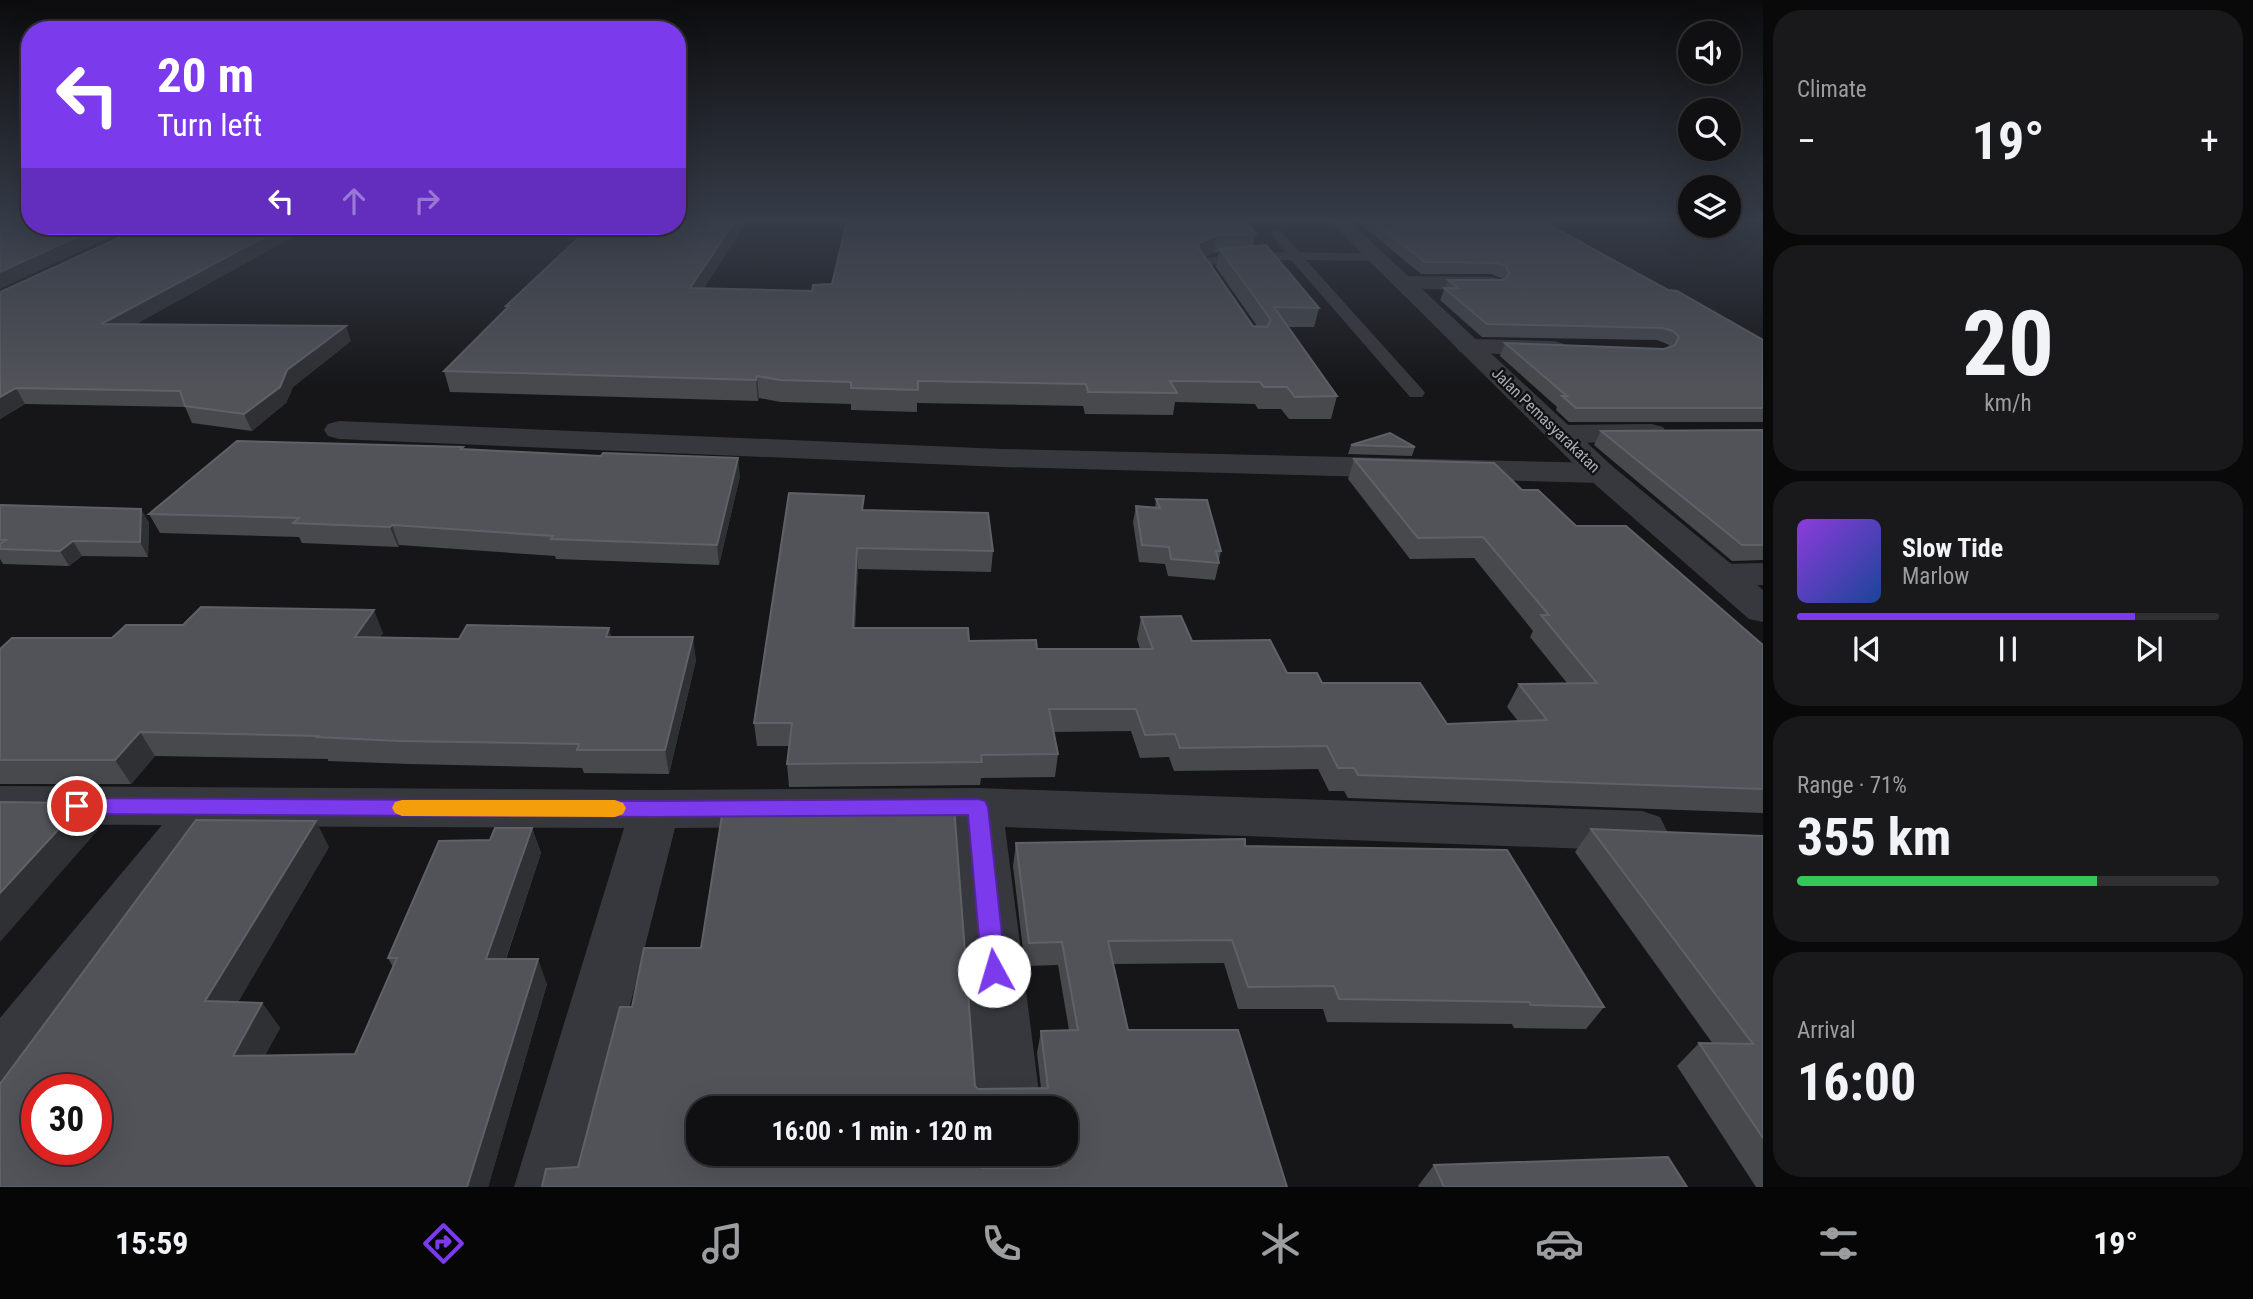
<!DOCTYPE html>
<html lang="en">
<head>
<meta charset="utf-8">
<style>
	body { margin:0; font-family:"Roboto Condensed",sans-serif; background:#19191b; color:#f1f3f6; height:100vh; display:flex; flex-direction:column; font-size:26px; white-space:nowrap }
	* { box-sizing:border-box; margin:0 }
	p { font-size:23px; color:#9c9d9f }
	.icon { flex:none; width:38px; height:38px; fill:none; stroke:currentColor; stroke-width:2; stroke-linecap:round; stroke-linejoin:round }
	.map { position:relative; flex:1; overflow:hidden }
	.details { display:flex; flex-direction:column; gap:10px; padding:10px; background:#09090a; width:490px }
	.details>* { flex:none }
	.hud { position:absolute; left:21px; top:21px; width:665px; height:214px; border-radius:28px; box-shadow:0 7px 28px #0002,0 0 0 2px #303032; background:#7c3aed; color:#fff; overflow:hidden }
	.buttons { position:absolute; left:1678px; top:21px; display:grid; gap:14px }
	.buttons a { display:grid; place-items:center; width:63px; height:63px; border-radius:50%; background:#101012; box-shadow:0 7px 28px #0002,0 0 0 2px #303032; font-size:35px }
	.speed { position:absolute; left:21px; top:1074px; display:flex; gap:14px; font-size:35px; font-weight:700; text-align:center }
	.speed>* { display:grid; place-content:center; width:91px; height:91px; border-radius:50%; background:#101012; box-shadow:0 7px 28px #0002,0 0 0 2px #303032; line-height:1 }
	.speed .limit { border:10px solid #d22; background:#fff; color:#111 }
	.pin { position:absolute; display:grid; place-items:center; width:60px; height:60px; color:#fff; margin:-30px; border:4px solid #fff; border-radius:50%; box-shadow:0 2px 7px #0007 }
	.me { position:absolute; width:77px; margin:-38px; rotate:354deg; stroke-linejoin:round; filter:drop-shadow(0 0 5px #0008) }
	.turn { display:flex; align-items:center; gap:24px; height:147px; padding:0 21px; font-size:32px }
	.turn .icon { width:91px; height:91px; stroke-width:2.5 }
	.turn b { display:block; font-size:49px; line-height:60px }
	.lanes { display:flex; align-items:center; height:66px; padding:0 21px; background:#0003; justify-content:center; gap:35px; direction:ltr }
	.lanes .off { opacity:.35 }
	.big { font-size:52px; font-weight:700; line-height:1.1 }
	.details .tile { flex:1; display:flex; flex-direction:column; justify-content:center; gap:10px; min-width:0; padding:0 24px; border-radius:28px; background:#19191b }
	.details .dial { align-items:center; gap:0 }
	.dial b { font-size:91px; line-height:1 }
	.song { display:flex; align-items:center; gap:21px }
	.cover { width:84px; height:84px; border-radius:10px; background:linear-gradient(135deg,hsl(270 70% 55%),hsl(220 70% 35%)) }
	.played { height:7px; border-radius:4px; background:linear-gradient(90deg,#7c3aed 80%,#303032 80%) }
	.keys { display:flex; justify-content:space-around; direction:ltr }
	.heat { display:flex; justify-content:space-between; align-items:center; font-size:38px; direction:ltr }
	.charge { height:10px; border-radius:5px; background:linear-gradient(90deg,#34c759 71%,#303032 0) }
	.trip { position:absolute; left:686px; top:1096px; width:392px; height:70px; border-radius:28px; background:#101012; box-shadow:0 7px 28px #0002,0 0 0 2px #303032; font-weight:700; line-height:70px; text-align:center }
	.tabs { display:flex; height:112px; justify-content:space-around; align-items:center; background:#060607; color:#9c9d9f }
	.tabs .icon { width:49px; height:49px }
	.tabs .selected { color:#7c3aed }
	.tabs b { font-size:32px; color:#f1f3f6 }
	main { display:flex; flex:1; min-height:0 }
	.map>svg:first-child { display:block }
</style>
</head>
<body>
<main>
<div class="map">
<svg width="1763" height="1187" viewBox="0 0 1763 1187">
	<rect width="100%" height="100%" fill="#161618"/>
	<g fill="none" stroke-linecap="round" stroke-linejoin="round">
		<polygon fill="#37383d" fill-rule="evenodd" points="1276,229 1280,230 1299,252 1383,254 1383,260 1378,261 1306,260 1422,389 1425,393 1422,397 1410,397 1291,260 1234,261 1212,265 1226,286 1224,289 1214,289 1197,263 1199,260 1234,253 1285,252 1270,233"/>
		<g fill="#37383d" fill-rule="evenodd">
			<polygon points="1404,276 1491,277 1499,279 1502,284 1499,289 1491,291 1396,288 1393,283 1396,278"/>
			<polygon points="1469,339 1555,341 1564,344 1568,349 1564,354 1555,357 1460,352 1456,347 1460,342"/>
			<polygon points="339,421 1002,449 1601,463 1612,466 1617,473 1612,480 1601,483 1002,467 339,439 328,436 324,430 328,424"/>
			<polygon points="1652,424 1663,427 1667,433 1663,439 1652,442 1560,443 1549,440 1545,434 1549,428 1560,425"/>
			<polygon points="1763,563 1763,585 1722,586 1709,583 1703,575 1709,567 1722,564"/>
			<polygon points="0,786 655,790 978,788 1642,811 1660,817 1667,831 1660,845 1642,851 1005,827 1041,1108 975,1108 955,826 675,828 584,1187 514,1187 624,828 220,826 22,1089 0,1098 0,1018 162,825 0,824"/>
			<polygon points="979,1153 1047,1153 1051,1187 981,1187"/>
		</g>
		<polygon fill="#37383d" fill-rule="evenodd" points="1329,221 1349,221 1612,466 1763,590 1763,622 1749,619 1590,480"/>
	</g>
	<g fill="#47494d" fill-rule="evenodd">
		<path d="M747 221 704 288 812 291 832 284 847 221 1256 234 1253 246 1319 308 1314 327H1288L1337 396 1331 419H1289L1281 409H1258L1255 404 1175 402 1173 415 1085 414 1083 406 917 403V412L851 410V404L781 402 759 398 758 401 450 392 444 371 507 308 506 306ZM1219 252 1216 267 1257 326H1253L1205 257 1214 253Z"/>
		<polygon points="1357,221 1542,221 1668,290 1763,340 1763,422 1569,422 1556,410 1557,407 1500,356 1505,343 1664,349 1670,346 1667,344 1657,340 1482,337 1440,300 1448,280 1502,280 1501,278 1491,274 1421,274"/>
		<polygon points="145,226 495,226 481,236 298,234 136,324 351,341 293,387 286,403 252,431 192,423 185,407 25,404 0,419 0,292"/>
		<polygon points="1763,430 1763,560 1732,561 1594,445 1601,431"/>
		<polygon points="1351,445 1415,447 1412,456 1348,454"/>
		<polygon points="464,449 740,476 719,565 556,559 555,556 399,545 398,547 302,543 299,537 160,533 149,514"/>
		<polygon points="1354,459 1522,490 1763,645 1763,813 1348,798 1344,791 1329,791 1318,769 1174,771 1169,757 1140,758 1131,731 1054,732 1058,754 1055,777 981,778 980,785 789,787 787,764 789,746 757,746 754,723 864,511 993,551 991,572 858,569 855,628 1037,649 1140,649 1137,639 1141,617 1192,641 1447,724 1518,721 1507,707 1519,684 1567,683 1530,637 1533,631 1474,558 1410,559 1348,479"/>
		<polygon points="1156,499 1221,551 1219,560 1219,563 1215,580 1168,576 1165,564 1139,562 1133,522 1136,506 1155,508"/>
		<polygon points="0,505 141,509 149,523 148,557 82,556 69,566 3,564 0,559"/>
		<polygon points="609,628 611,637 696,660 669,774 584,773 582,768 409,764 328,761 328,759 155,756 131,784 0,784 0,649 112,638 383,633 380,637 459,639"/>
		<path d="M954 806 975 1086 978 1089 1041 1088 1037 1053 1041 1031 1069 1030 1058 965 1025 966 1013 866 1016 843 1245 839V846L1507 850 1604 1007 1586 1029 1514 1028 1512 1024 1327 1022 1323 1009H1238L1224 963 1113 964 1128 1030H1238L1287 1187H542L546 1169 578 1167 620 1007H632L644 948H701L723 809ZM698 1108H1066V1153H1049L1051 1168H982L981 1153H698Z"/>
		<polygon points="532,828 541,853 506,959 547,984 488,1187 0,1187 329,847 238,1002 262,1003 280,1028 265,1055 355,1054 393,967 388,958 490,840"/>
		<polygon points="1591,829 1763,836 1763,1187 1756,1187 1677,1066 1699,1043 1713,1044 1575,852"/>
		<polygon points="1434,1165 1687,1187 1419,1187 1418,1186"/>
	</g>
	<g fill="#2f3033">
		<polygon points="735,221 747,221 692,307 690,288"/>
		<polygon points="101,226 134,226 0,289 0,272"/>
		<polygon points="285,226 295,226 298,234 109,339 101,324"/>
		<polygon points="479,226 495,226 481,236"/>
		<polygon points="1217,235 1214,253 1196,261 1199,243"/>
		<polygon points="346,326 351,341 293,387 286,403 252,431 244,414 287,370"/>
		<polygon points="757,376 759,398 758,401 756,380"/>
		<polygon points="16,388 25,404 0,419 0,397"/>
		<polygon points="738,458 740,476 719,565 717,545"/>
		<polygon points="141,509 149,523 148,557 140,542"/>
		<polygon points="392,525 399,545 398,547 390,527"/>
		<polygon points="73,541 82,556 69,566 60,551"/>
		<polygon points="857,548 858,569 853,650 853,628"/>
		<polygon points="374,610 383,633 364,660 355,637"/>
		<polygon points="609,628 614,651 606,637"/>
		<polygon points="693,637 696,660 669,774 665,750"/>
		<polygon points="140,732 155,756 131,784 115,760"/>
		<polygon points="76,803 79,807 80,806 98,830 0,942 0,893"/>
		<polygon points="316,821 329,847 224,1026 205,1001"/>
		<polygon points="532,828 541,853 497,984 486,959"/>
		<polygon points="538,959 547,984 488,1187 467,1187"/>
		<polygon points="262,1003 280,1028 252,1080 233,1056"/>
	</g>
	<g fill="#525359" stroke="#5f6168" stroke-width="2" fill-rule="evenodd">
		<polygon points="0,221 30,221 30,226 101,226 0,272"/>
		<polygon points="677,221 735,221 690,288 812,291 813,285 832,284 847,221 1245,221 1256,234 1217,235 1199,243 1198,247 1253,326 1267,327 1271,320 1220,249 1266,245 1319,308 1274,307 1337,396 1295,397 1287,387 1264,387 1260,382 1170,381 1177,393 1088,392 1086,384 918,381 918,390 851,388 851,382 780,380 757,376 756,380 444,371 509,306 506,306 591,226 677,226"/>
		<polygon points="1373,221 1542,221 1668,290 1677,291 1763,340 1763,408 1576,408 1562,396 1567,396 1505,343 1664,349 1675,345 1679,337 1673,331 1663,328 1487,324 1444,288 1458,288 1448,280 1504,280 1509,274 1506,266 1495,263 1425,262"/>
		<polygon points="145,226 285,226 101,324 346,326 287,370 280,387 244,414 185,406 180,391 16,388 0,397 0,292"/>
		<polygon points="1763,430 1763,545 1742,545 1601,431"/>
		<polygon points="1390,433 1415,447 1351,445"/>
		<polygon points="237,441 463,447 461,449 601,456 603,453 738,458 717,545 551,539 553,536 392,525 390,527 293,523 299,518 149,514"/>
		<polygon points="1354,459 1494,463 1522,490 1538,490 1576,526 1626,526 1763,645 1763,789 1358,775 1354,768 1338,768 1327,746 1180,748 1175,734 1145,735 1136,709 1049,709 1058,754 981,755 982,762 787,764 792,723 754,723 789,493 864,496 862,510 988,513 993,551 857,548 853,628 968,628 969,641 1036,640 1037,649 1153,649 1141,617 1181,616 1192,641 1270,640 1287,673 1317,673 1322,683 1420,683 1447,724 1547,720 1519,684 1597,683 1541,615 1549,615 1483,537 1418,538"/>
		<polygon points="1156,499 1207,500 1221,551 1216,551 1219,563 1171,559 1169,547 1142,545 1136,506 1160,508"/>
		<polygon points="0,505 141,509 140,542 73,541 60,551 0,549 0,544 6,540 0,540"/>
		<polygon points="201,607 374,610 355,637 459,639 467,625 609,628 606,637 693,637 665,750 577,750 579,744 399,741 317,737 318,736 140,732 115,760 0,760 0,649 12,638 112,638 126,625 183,625"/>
		<polygon points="0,802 76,803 74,806 80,806 0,893"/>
		<path d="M954 806 975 1086 978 1089 1048 1088 1041 1031 1078 1030 1062 942 1029 943 1016 843 1245 839V846L1507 850 1604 1007 1531 1005 1529 1002 1339 999 1334 986 1248 987 1232 940 1108 941 1128 1030H1238L1287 1187H542L546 1169 578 1167 620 1007H632L644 948H701L723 809ZM698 1108H1066V1153H1056L1058 1168H982L981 1153H698Z"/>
		<path d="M196 820 316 821 205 1001 262 1003 233 1056 355 1054 397 958H388L439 841 490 840 495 828H532L486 959H538L467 1187H0V1084ZM37 1090H96V1150H37Z"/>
		<polygon points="1591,829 1763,836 1763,1138 1699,1043 1753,1044"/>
		<polygon points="1668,1157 1687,1187 1444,1187 1434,1165"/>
	</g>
	<linearGradient id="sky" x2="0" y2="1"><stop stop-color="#0c0c0d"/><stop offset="0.57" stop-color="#363c48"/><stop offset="1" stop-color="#363c48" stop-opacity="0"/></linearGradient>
	<rect width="1763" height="387" fill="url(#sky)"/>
	<polygon fill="#7c3aed" stroke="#51269a" stroke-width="2" points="77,798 655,801 978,799 985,801 988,807 1006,971 1003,979 994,982 986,979 982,971 968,815 655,817 77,814 70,812 67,806 70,800"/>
	<polygon fill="#f59e0b" points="402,800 615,800 623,803 626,808 623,814 615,817 402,816 395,813 392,808 395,802"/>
	<g text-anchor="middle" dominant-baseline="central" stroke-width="5" stroke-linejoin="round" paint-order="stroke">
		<g font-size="16" fill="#a8adb8" stroke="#111113">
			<text transform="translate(1546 420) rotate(44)">Jalan Pemasyarakatan</text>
		</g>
	</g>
</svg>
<div class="buttons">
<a><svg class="icon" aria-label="sound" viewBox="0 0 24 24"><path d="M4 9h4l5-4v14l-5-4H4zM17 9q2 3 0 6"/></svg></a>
<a><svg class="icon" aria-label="search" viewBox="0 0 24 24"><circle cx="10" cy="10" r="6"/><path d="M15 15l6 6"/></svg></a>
<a><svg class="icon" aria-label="layers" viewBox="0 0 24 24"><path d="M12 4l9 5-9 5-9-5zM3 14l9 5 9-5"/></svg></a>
</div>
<div class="speed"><div class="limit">30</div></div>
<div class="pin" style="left:77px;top:806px;background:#d93025"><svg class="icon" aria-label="arrive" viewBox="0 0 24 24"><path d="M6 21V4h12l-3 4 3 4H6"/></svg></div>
<svg class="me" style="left:994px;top:971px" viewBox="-20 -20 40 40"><circle r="19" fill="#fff"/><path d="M0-13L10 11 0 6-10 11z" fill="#7c3aed"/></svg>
<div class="trip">16:00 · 1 min · 120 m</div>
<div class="hud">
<div class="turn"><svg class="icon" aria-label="left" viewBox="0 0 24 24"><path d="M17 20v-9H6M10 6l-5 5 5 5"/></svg><div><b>20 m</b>Turn left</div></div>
<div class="lanes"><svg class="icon" aria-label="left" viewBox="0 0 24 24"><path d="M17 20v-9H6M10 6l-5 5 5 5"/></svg><svg class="icon off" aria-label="ahead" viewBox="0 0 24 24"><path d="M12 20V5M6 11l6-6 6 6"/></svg><svg class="icon off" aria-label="right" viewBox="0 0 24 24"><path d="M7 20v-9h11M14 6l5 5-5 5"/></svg></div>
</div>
</div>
<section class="details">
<div class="tile"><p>Climate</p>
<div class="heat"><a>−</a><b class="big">19°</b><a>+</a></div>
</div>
<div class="tile dial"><b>20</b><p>km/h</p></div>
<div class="tile">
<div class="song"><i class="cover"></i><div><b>Slow Tide</b><p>Marlow</p></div></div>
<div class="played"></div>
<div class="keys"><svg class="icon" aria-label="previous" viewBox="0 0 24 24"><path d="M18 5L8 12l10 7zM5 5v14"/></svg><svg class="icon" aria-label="pause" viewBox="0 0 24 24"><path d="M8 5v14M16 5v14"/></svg><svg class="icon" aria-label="next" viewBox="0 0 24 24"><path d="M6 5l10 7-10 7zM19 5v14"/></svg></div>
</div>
<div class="tile"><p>Range · 71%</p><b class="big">355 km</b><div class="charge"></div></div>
<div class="tile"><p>Arrival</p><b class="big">16:00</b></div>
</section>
</main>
<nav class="tabs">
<b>15:59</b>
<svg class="icon selected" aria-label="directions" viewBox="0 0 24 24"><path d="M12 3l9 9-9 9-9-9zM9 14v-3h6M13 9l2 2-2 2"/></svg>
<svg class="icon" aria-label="music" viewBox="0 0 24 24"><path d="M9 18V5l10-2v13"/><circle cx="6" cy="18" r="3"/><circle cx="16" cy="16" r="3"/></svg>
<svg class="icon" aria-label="phone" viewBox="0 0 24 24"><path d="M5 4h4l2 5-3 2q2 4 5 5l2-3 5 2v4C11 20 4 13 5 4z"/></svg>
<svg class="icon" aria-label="climate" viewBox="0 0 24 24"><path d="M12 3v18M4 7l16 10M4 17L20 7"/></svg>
<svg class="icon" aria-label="car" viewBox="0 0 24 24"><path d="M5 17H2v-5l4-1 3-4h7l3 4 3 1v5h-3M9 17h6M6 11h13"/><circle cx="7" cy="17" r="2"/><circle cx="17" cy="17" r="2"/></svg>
<svg class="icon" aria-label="filters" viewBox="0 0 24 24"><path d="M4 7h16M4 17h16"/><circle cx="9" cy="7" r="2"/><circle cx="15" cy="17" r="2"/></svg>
<b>19°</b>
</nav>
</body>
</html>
